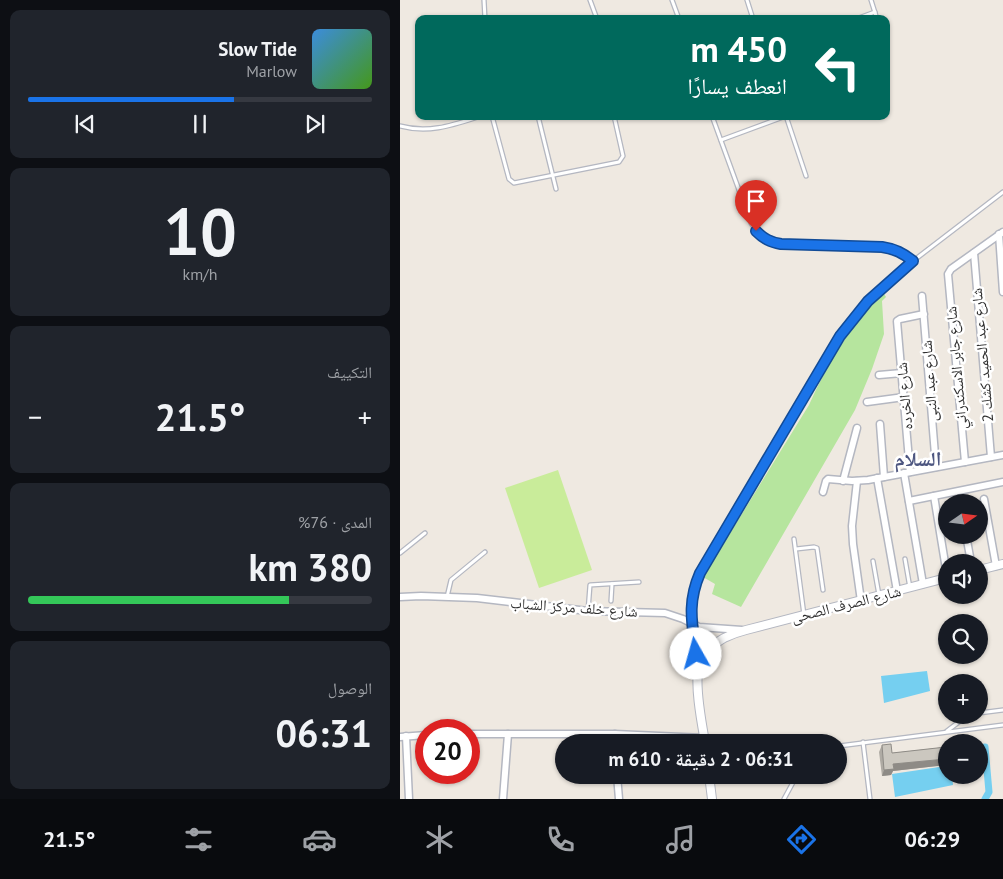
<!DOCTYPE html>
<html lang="ar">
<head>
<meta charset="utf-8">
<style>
	body { margin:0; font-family:"PT Sans","Noto Naskh Arabic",sans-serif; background:#20242c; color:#f1f3f6; direction:rtl; height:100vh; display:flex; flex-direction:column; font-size:19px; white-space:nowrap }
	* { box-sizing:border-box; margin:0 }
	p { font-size:16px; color:#9ea1a6 }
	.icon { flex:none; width:28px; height:28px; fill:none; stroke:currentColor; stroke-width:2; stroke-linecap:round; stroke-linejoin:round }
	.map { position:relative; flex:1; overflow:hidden; direction:ltr }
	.panel { display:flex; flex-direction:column; gap:10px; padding:10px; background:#0d0f14; width:400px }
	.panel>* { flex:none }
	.banner { position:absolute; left:15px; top:15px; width:475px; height:105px; border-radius:10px; box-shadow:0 1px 4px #0004; direction:rtl; background:#00695c; color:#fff; overflow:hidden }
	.needle { width:32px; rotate:76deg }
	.controls { position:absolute; left:538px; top:494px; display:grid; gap:10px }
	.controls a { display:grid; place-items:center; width:50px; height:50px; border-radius:50%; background:#171b24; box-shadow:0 1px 4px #0004; font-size:25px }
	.speed { position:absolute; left:15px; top:719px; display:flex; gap:10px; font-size:25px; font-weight:700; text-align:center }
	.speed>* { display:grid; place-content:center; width:65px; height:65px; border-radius:50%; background:#171b24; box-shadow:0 1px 4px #0004; line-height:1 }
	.speed .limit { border:8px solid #d22; background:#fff; color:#111 }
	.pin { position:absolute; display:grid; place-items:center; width:42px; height:42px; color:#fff; margin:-51px -21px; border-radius:50% 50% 50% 0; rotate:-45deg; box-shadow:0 0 5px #0007 }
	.pin .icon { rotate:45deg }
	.me { position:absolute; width:55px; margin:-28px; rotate:353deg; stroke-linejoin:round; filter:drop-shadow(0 0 4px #0008) }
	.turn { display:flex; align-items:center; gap:18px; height:105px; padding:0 20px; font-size:22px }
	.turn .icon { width:65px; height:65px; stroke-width:2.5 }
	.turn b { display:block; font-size:35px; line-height:42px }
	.big { font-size:38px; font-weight:800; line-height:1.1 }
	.panel .widget { flex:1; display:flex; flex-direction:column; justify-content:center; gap:8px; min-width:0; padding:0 18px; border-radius:10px; background:#20242c }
	.panel .dial { align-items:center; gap:0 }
	.dial b { font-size:65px; line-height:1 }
	.song { display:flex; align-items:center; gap:15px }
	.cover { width:60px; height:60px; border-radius:8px; background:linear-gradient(135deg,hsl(210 70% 55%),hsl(100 70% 35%)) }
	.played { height:5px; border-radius:2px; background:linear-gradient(90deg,#1a73e8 60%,#363941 60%) }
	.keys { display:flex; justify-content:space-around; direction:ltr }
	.heat { display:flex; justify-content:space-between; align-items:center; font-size:28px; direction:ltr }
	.charge { height:8px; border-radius:4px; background:linear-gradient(90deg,#34c759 76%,#363941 0) }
	.trip { position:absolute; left:155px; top:734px; width:292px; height:50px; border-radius:25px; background:#171b24; box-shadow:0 1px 4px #0004; font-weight:800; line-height:50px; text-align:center; direction:rtl }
	.tab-bar { display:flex; height:80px; justify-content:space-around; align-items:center; background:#090b0e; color:#9ea1a6 }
	.tab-bar .icon { width:35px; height:35px }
	.tab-bar .current { color:#1a73e8 }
	.tab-bar b { font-size:22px; color:#f1f3f6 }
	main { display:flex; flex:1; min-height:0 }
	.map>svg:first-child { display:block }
</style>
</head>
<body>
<main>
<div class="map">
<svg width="603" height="799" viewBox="0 0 603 799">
	<rect width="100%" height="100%" fill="#efe9e1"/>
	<path fill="#b6e59e" d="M483 292 486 297 482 301 484 334 472 369 455 410 341 607 312 594 315 584 303 577 409 405C427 364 451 325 483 292Z"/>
	<polygon fill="#c9ec9a" points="158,470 192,570 139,588 105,488"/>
	<g fill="#75cff0">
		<polygon points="527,671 530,691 484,703 481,676"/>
		<polygon points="546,766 546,775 552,775 553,785 495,797 492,774"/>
	</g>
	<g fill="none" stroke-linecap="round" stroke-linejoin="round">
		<polyline stroke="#75cff0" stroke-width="7" points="585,747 589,792 585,799"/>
		<g stroke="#b4b7c1" stroke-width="5.5">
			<g id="service">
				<polyline points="84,0 85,19"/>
				<polyline points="190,0 197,19"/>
				<polyline points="272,0 279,19"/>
				<polyline points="347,0 353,19"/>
				<polyline points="471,0 477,19"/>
				<polyline points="456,19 475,12"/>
				<polyline points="92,116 109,179 114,183 219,162 223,156 214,116"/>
				<polyline points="138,116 156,189"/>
				<path d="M312 116 351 223C358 235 367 241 381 244L482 247C495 249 503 253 513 261"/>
				<polyline points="386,116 406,176"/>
				<path d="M0 126C29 134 53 125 81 116"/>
				<polyline points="321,140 386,116"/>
				<polyline points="394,539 404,615"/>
				<polyline points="396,549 414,547 417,548 423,590"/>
				<polyline points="0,553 25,533"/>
				<polyline points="505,559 510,588"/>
				<polyline points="473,561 479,595"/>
				<polyline points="47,597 51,580 85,552"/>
				<polyline points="211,601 212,584"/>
				<polyline points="188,611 190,585 239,582"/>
				<path d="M297 667C293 632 285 606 300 573L427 356 453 317 468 301 513 261 603 192"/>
				<polyline points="579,713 603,710"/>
				<polyline points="547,731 568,715"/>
				<polyline points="463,742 470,799"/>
				<polyline points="439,746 603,725"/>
				<polyline points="384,799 397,775"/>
			</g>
		</g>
		<g stroke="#b4b7c1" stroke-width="9">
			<g id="minor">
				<polyline points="599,234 603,292"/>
				<polyline points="574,253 591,457"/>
				<polyline points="522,296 536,467"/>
				<polyline points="479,375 502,373"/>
				<polyline points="467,402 504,397"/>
				<polyline points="480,424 484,477"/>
				<polyline points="565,462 548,274 551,269 603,232"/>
				<polyline points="510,472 497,321 500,319 524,314"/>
				<polyline points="504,473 523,584"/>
				<polyline points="477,478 497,591"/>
				<polyline points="443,481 457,428"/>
				<polyline points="457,481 452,526 453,544 461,601"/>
				<polyline points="423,492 426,481 428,479 452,481 468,480 603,455"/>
				<polyline points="534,496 546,569"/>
				<polyline points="584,499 596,566"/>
				<polyline points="509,501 603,482"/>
				<polyline points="566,535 571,562"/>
				<polyline points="0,597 21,596 77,598 188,611 265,613 283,619 299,627 342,630"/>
				<polyline points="69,734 215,734 304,738"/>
				<polyline points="215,734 216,742"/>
				<polyline points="6,736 9,799"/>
				<polyline points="0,737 26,735"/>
				<polyline points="217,775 219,799"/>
				<polyline points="103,799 108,734"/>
			</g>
		</g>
		<g stroke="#b4b7c1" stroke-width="10">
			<g id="tertiary">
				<polyline points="579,570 603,564"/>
				<path d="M305 742C302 725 294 684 299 668 302 655 312 645 324 638 330 635 338 632 346 630L546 578"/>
				<polyline points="309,775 312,799"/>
			</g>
		</g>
		<use href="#service" stroke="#fff" stroke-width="3"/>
		<use href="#minor" stroke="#fff" stroke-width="6"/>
		<use href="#tertiary" stroke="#fff" stroke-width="8"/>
	</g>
	<polygon fill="#afaba4" points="482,745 492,753 546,747 546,765 493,771 491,775 482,776 479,752"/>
	<polygon fill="#8e8b86" points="546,759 546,765 493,771 491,775 482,776 484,770 493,764"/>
	<polygon fill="#cbc7bf" stroke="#8e8b86" points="491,744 492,753 546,747 546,759 493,764 494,769 484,770 482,745"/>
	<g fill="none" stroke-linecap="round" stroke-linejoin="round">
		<g stroke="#114b97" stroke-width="12">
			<path id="route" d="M296 654C292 623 287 603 300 573L440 336 468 301 513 261C503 253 495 249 482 247L381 244C370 242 364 239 356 231"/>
		</g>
		<use href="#route" stroke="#1a73e8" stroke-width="9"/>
	</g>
	<g text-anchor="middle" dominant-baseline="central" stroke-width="5" stroke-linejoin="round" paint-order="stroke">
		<g font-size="15" fill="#2e2e2e" stroke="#fff">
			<text transform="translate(582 355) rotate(-95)">شارع عبد الحميد كشك 2</text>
			<text transform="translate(556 368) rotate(-95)">شارع جابر الاسكندراني</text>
			<text transform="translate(529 381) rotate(-94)">شارع عبد النبى</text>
			<text transform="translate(504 396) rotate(-95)">شارع الخرده</text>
			<text transform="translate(446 604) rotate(-14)">شارع الصرف الصحى</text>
			<text transform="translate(174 607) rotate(4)">شارع خلف مركز الشباب</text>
		</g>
		<g font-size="20" font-weight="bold" fill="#4d5680" stroke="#fff">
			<text x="518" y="459">السلام</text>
		</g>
	</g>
</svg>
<div class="controls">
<a><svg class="needle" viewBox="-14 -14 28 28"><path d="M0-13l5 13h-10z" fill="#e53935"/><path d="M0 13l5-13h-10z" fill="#9ea1a6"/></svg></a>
<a><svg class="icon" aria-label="sound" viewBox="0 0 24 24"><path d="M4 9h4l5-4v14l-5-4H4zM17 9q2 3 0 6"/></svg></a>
<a><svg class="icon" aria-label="search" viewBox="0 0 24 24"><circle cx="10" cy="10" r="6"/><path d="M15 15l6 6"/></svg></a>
<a>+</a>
<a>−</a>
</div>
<div class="speed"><div class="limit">20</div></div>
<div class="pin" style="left:356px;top:231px;background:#d93025"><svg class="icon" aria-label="arrive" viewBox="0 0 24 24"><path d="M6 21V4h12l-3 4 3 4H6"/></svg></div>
<svg class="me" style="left:296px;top:654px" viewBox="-20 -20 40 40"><circle r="19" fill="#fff"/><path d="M0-13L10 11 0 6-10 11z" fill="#1a73e8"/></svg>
<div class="trip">06:31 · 2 دقيقة · 610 m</div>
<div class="banner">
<div class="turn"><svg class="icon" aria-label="left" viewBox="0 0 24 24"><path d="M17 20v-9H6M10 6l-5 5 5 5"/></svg><div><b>450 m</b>انعطف يسارًا</div></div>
</div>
</div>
<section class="panel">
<div class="widget">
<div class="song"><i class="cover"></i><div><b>Slow Tide</b><p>Marlow</p></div></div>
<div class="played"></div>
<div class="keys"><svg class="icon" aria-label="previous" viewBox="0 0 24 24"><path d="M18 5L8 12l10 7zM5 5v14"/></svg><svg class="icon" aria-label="pause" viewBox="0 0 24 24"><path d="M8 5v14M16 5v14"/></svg><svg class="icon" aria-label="next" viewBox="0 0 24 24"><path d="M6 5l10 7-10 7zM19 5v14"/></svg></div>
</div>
<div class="widget dial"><b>10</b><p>km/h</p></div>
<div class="widget"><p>التكييف</p>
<div class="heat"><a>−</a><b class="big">21.5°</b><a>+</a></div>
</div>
<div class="widget"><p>المدى · 76%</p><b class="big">380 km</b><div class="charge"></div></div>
<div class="widget"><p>الوصول</p><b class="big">06:31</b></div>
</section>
</main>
<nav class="tab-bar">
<b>06:29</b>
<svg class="icon current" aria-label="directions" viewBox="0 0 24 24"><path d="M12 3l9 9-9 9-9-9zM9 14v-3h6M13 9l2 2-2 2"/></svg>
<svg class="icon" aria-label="music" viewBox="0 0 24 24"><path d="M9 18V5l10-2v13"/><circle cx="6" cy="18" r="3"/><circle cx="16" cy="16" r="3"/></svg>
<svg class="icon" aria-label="phone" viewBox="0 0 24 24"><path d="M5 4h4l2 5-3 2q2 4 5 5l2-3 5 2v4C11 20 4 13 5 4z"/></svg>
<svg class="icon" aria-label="climate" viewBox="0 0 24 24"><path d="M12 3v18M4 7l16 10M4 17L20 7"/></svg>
<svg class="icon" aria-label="car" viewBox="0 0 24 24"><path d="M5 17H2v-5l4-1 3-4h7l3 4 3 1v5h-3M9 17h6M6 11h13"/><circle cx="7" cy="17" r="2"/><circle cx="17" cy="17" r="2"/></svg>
<svg class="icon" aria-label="filters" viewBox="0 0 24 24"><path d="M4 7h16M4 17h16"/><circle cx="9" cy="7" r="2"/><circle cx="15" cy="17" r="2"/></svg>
<b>21.5°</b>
</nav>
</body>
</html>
